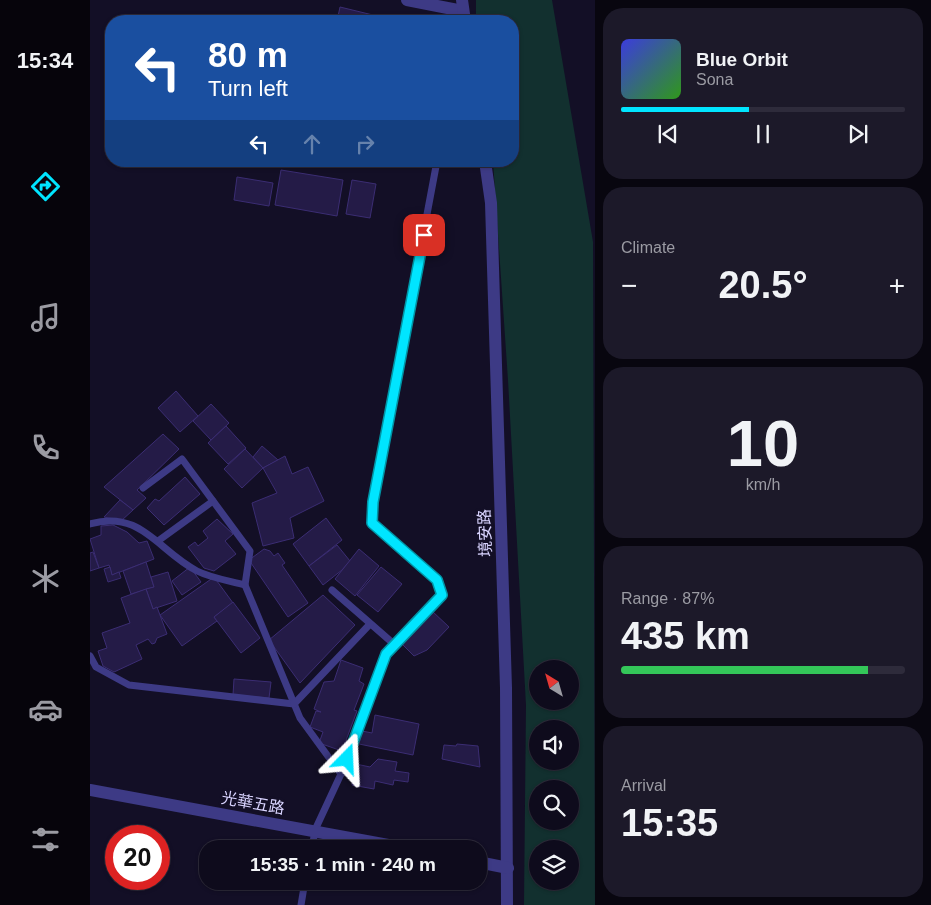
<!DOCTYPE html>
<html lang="en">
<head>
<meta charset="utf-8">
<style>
	body { margin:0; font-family:Helvetica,"Noto Sans TC",sans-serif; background:#1c1929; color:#f1f3f6; height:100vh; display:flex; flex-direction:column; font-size:19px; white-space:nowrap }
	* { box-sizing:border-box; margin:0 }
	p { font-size:16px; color:#9b9ba3 }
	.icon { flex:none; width:28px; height:28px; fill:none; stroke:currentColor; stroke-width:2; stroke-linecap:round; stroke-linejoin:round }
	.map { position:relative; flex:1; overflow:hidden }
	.panel { display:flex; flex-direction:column; gap:8px; padding:8px; background:#08060f; width:336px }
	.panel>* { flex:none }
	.guide { position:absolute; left:15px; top:15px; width:414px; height:152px; border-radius:20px; box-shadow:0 1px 4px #0004,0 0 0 1px #2e2b3b; background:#1a4fa0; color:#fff; overflow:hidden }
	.needle { width:32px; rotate:323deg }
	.fabs { position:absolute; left:439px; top:660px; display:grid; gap:10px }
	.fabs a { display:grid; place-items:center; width:50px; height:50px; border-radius:50%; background:#0e0b1c; box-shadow:0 1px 4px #0004,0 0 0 1px #2e2b3b; font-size:25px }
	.speed { position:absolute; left:15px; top:825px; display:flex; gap:10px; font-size:25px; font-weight:700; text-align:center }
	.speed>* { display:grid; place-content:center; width:65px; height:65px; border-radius:50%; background:#0e0b1c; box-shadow:0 1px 4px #0004,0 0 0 1px #2e2b3b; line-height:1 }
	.speed .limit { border:8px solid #d22; background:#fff; color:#111 }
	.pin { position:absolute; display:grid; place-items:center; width:42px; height:42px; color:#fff; margin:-21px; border-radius:10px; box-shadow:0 2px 8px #0006 }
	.me { position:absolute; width:55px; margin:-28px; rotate:21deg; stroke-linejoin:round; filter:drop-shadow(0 0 4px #0008) }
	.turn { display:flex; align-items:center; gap:18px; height:105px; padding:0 20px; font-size:22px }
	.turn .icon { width:65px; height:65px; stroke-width:2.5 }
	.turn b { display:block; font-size:35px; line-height:42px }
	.lanes { display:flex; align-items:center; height:48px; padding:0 20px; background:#0003; justify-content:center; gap:25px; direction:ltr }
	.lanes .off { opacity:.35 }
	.big { font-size:38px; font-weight:800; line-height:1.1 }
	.panel .card { flex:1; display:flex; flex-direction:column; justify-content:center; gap:8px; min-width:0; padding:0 18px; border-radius:20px; background:#1c1929 }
	.panel .dial { align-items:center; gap:0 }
	.dial b { font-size:65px; line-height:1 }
	.song { display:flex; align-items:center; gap:15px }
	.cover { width:60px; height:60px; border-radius:8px; background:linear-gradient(135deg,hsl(240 70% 55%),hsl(110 70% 35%)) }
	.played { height:5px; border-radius:2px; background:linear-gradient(90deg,#00e5ff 45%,#2e2b3b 45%) }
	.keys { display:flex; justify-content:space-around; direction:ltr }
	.heat { display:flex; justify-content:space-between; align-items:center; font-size:28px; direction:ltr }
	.charge { height:8px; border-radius:4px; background:linear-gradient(90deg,#34c759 87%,#2e2b3b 0) }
	.trip { position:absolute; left:109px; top:840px; width:288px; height:50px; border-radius:20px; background:#0e0b1c; box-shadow:0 1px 4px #0004,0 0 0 1px #2e2b3b; font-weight:800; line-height:50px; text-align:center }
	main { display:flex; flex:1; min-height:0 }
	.tab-bar { display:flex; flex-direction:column; width:90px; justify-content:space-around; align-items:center; background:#06040b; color:#9b9ba3 }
	.tab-bar .icon { width:35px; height:35px }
	.tab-bar .active { color:#00e5ff }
	.tab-bar b { font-size:22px; color:#f1f3f6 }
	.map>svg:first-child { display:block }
</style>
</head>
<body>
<main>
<nav class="tab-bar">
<b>15:34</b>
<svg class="icon active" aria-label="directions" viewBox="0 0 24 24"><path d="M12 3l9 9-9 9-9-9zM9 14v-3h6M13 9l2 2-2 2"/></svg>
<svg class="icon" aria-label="music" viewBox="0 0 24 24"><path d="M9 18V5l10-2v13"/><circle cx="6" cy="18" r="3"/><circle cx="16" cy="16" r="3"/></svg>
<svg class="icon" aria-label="phone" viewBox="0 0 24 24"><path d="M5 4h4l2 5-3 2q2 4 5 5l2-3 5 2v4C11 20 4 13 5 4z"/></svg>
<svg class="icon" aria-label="climate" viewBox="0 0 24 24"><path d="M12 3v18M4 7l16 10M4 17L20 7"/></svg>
<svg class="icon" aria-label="car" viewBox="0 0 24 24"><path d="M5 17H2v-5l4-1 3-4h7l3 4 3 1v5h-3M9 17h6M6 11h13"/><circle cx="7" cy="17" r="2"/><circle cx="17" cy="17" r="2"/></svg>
<svg class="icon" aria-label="filters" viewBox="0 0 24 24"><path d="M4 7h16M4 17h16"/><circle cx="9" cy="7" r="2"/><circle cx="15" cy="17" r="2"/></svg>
</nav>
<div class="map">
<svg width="505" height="905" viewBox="0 0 505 905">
	<rect width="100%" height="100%" fill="#130f26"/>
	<path fill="#12302f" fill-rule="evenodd" d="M386 0H462L503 242 505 905H434L436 705 418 380 403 161H422V21H386ZM448 669H480V701H448ZM448 729H480V761H448ZM448 789H480V821H448ZM448 849H480V881H448Z"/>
	<g fill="#241b47" stroke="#3b2d73">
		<polygon points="250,7 287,16 286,21 247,21"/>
		<polygon points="191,170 253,180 247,216 185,205"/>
		<polygon points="147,177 183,183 179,206 144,200"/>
		<polygon points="262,180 286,184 280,218 256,214"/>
		<polygon points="86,391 108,416 90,432 68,408"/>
		<polygon points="121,404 139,423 121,440 103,421"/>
		<polygon points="136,426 156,448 138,464 118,443"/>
		<polygon points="73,434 89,449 47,490 56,498 43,510 14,487"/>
		<polygon points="172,446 188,460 173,468 163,457"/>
		<polygon points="155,449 173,468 152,488 134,469"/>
		<polygon points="195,456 202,474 218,467 234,501 200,518 204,538 173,546 162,503 187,493 173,468"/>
		<polygon points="95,477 110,494 74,525 57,508 65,499 69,501"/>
		<polygon points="30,500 43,510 31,521 14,517"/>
		<polygon points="236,518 252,540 219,566 203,544"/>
		<polygon points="127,519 143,534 135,541 146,554 124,571 114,568 98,547 105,542 108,546 118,538 113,531"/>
		<polygon points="23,525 37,532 49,543 57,541 64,559 22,575 19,565 9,568 0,539 11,535 11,526"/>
		<polygon points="247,545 260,561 252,570 233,585 219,566"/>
		<polygon points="174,549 180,551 184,556 188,553 195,563 192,565 218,603 198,617 159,560"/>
		<polygon points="269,549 289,566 265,596 245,579"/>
		<polygon points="3,552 9,568 0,571 0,553"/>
		<polygon points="56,562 64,587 41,594 33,571"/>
		<polygon points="20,567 22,575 29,572 31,578 18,582 14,569"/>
		<polygon points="100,567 111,582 92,595 82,581"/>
		<polygon points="291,567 312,584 288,612 267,595"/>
		<polygon points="78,572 87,601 63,609 56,589 64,587 61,577"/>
		<polygon points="124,577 143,603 124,617 127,621 92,646 70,615"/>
		<polygon points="56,589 63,609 67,607 77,634 67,638 65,643 62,644 58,639 46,645 52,659 24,672 13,666 8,651 17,648 12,633 40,623 31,598"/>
		<polygon points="233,595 265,625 210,683 179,640"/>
		<polygon points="143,602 170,638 151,653 124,617"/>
		<polygon points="342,611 359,627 337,650 324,656 311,643"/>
		<polygon points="251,660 273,668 269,681 274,684 264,710 267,711 252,751 229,743 233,732 220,727 226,711 231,712 224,709 234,682 244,681"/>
		<polygon points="144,679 181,682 179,698 143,695"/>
		<polygon points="285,715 329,724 323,755 269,744 272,731 282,733"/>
		<polygon points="367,744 388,746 390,767 352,759 354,745 366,746"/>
		<polygon points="288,759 307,762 305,771 319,773 318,782 304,780 303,785 285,781 284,789 262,785 266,764 280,767"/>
	</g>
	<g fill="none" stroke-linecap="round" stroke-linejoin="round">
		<g stroke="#3d3a85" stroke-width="7">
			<polyline points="53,488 92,459 160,551 155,585"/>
			<path d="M0 524C51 509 68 551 107 571 121 578 140 581 155 585L210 718 251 774"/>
			<polyline points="68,541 123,501"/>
			<polyline points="242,590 305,645"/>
			<polyline points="0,656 6,667 39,685 204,704"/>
			<polyline points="204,704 280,624"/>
			<polyline points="222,849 225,830 251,774 295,654 352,595 347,580 282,523 283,502 347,161"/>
			<polyline points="211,905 215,881"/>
		</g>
		<g stroke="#3d3a85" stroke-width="12">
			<polyline points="317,0 373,11"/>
			<polyline points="372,0 375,21"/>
			<polyline points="395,161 401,203 416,688 417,905"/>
			<polyline points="0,790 320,849"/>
			<polyline points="388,862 418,868"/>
		</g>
	</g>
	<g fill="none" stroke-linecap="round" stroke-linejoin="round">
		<g stroke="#0095a6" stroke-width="12">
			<polyline id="route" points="257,759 296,654 352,595 347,580 282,523 283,502 334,235"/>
		</g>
		<use href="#route" stroke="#00e5ff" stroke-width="9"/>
	</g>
	<g text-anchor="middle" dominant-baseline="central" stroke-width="5" stroke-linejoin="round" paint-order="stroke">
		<g font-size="16" fill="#d9d4ff" stroke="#130f26">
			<text transform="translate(395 533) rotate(-92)">境安路</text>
			<text transform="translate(163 803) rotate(10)">光華五路</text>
		</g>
	</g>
</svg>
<div class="fabs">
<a><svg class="needle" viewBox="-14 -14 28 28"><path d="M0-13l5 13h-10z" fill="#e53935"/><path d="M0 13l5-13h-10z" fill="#9b9ba3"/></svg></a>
<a><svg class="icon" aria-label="sound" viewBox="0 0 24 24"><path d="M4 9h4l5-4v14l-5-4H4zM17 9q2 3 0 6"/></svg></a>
<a><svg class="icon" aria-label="search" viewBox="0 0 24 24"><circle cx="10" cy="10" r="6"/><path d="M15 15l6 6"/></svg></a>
<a><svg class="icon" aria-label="layers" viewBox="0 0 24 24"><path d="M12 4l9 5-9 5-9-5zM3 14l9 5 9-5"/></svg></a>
</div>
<div class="speed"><div class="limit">20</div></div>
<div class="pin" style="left:334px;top:235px;background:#d93025"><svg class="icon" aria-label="arrive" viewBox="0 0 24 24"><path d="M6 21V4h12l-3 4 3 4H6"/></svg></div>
<svg class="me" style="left:257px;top:759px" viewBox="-20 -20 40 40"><path d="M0-17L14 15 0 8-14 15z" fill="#00e5ff" stroke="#fff" stroke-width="4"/></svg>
<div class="trip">15:35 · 1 min · 240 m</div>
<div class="guide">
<div class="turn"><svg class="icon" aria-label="left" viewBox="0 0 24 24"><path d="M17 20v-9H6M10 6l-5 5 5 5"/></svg><div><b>80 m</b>Turn left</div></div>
<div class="lanes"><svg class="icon" aria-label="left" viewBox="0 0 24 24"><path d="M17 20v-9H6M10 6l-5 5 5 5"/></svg><svg class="icon off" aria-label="ahead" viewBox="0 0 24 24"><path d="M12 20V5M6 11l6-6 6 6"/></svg><svg class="icon off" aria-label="right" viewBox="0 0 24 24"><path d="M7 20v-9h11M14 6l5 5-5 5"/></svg></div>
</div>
</div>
<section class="panel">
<div class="card">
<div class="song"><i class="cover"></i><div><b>Blue Orbit</b><p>Sona</p></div></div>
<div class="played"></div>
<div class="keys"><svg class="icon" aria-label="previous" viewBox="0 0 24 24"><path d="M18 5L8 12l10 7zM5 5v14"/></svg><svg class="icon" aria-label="pause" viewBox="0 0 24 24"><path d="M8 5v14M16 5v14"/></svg><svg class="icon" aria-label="next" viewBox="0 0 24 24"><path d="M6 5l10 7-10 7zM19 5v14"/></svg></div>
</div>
<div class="card"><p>Climate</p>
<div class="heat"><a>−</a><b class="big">20.5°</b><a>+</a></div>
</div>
<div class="card dial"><b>10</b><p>km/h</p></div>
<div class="card"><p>Range · 87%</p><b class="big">435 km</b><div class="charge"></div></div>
<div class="card"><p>Arrival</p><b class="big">15:35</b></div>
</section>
</main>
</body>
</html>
